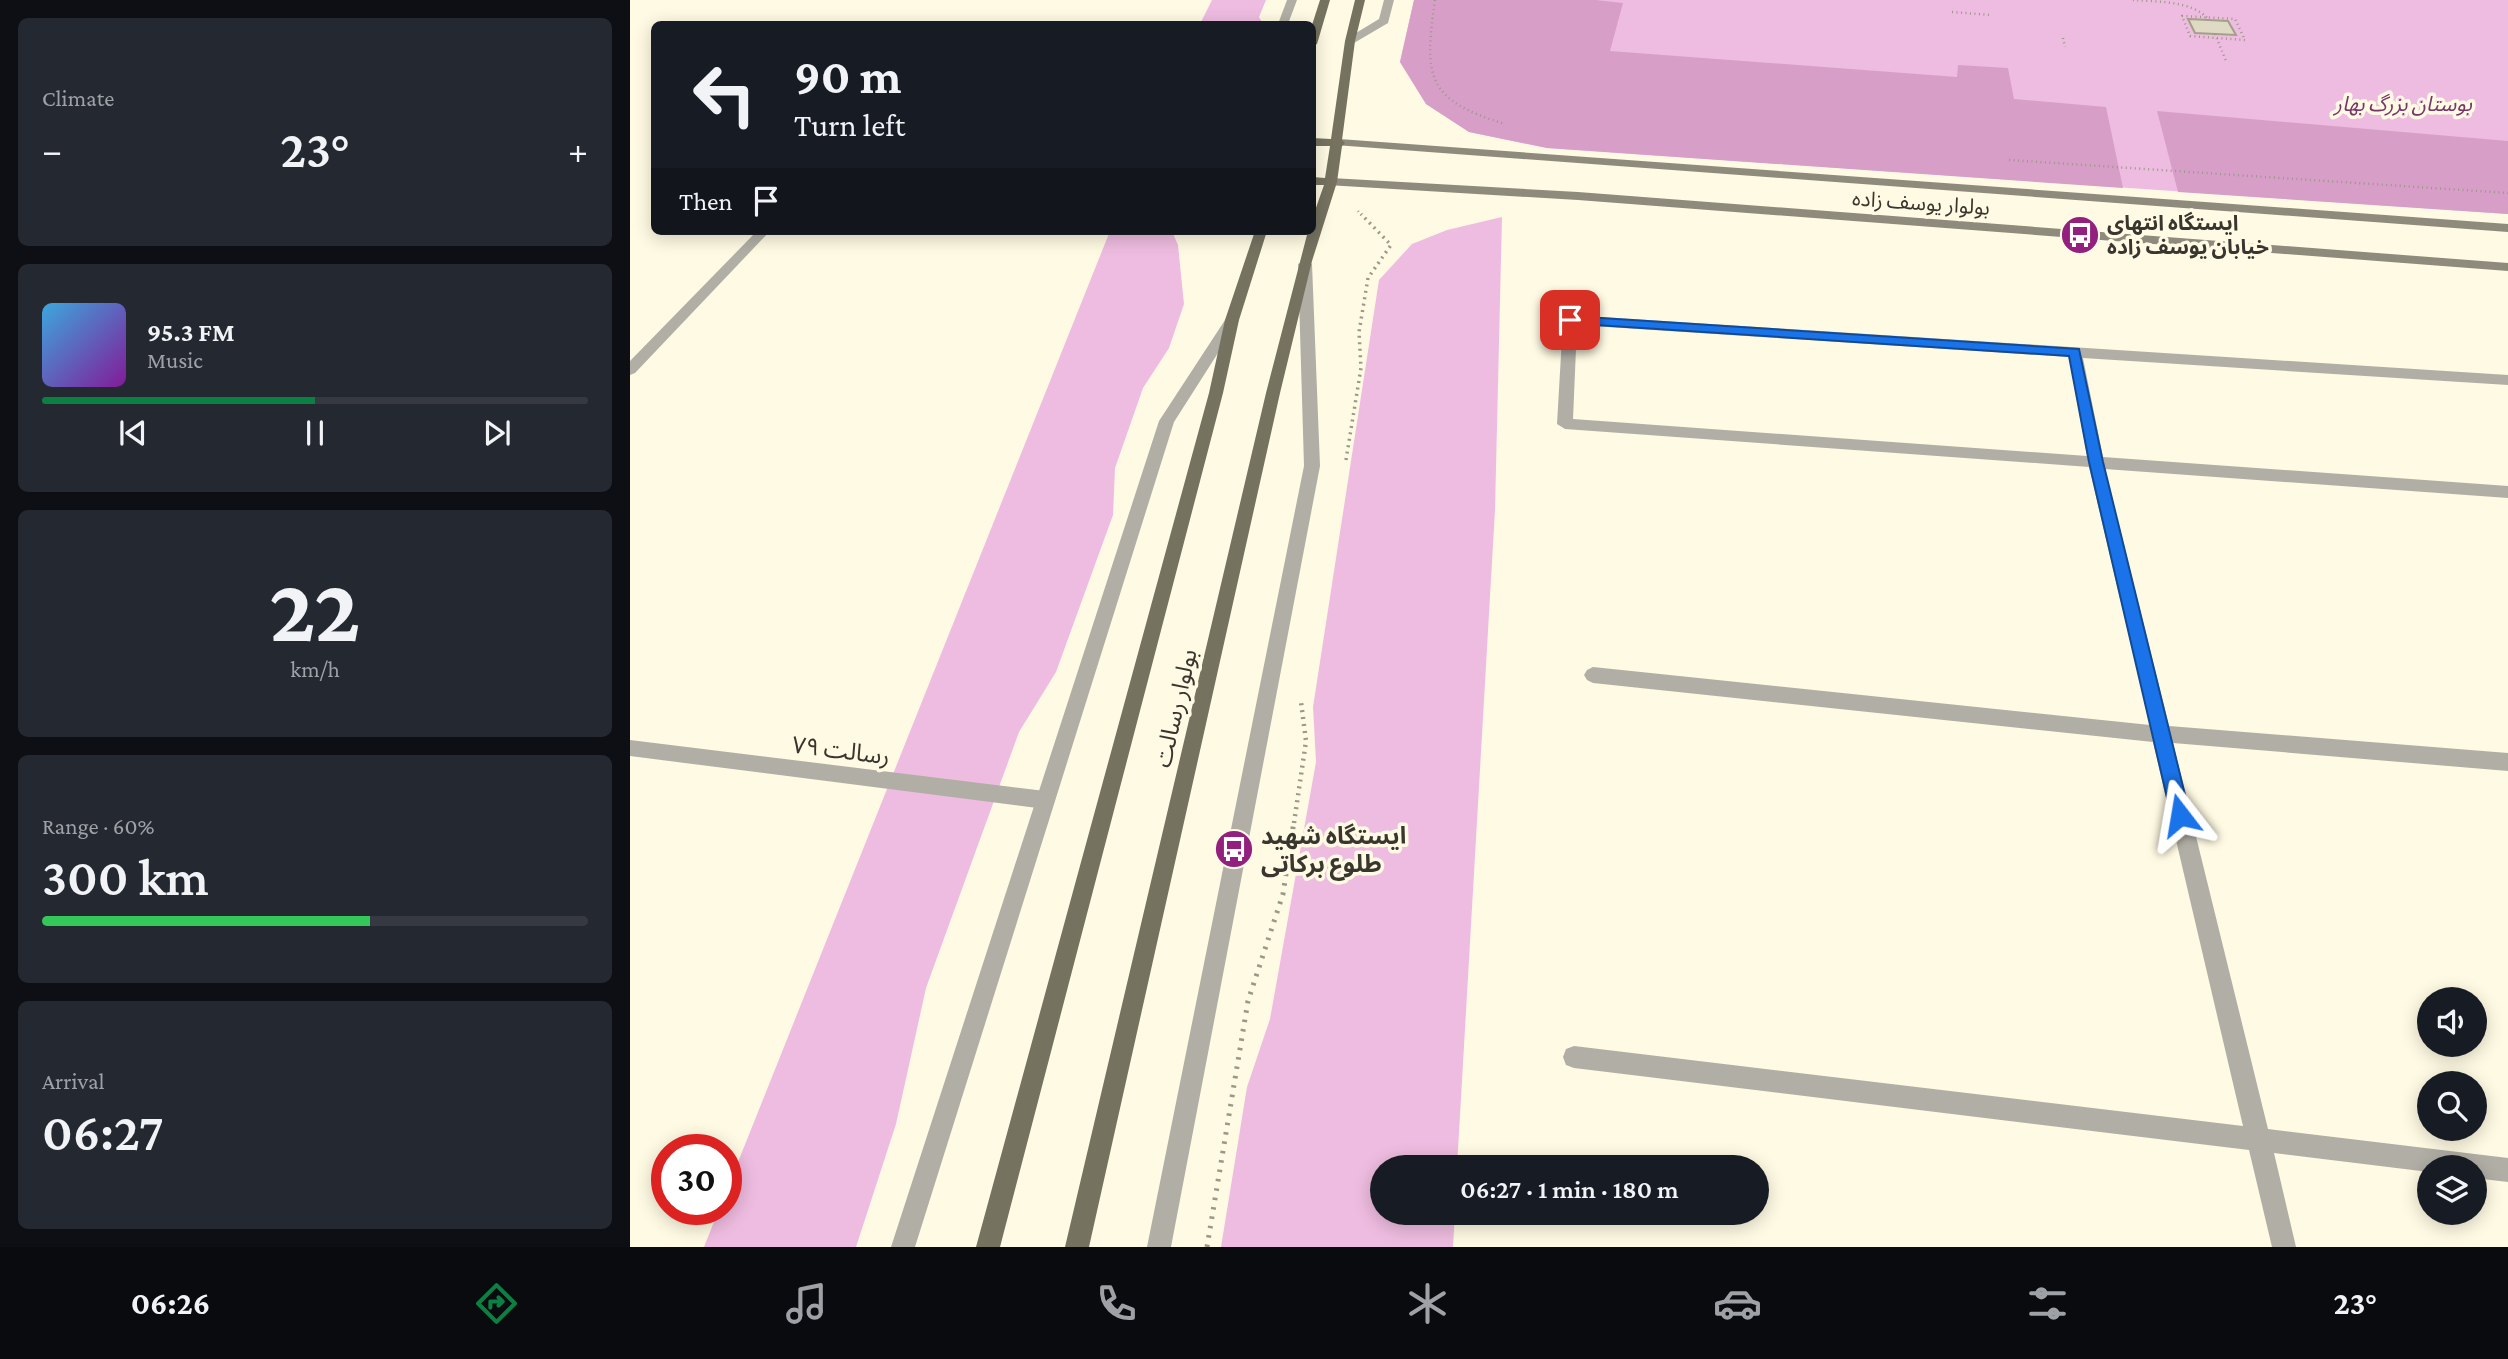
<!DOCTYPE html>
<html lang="en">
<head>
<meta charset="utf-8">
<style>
	body { margin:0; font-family:"Crimson Pro","Noto Sans Arabic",serif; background:#242831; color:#f1f3f6; height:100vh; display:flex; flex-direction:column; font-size:26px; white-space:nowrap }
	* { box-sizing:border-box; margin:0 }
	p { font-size:23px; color:#9ea1a6 }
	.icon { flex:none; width:38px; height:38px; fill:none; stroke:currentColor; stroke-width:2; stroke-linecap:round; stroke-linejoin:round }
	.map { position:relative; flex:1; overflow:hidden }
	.side { display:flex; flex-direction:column; gap:18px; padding:18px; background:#0d0f14; width:630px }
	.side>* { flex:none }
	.guide { position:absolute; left:21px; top:21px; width:665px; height:214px; border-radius:10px; box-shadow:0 4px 18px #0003; background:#171b24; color:#f1f3f6; overflow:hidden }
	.fabs { position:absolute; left:1787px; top:987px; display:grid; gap:14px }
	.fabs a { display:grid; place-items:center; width:70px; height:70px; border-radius:50%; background:#171b24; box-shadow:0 4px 18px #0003; font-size:35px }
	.speed { position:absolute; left:21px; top:1134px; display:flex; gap:14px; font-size:35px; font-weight:700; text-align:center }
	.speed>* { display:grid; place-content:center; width:91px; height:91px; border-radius:50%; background:#171b24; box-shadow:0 4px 18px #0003; line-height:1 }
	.speed .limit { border:10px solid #d22; background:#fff; color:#111 }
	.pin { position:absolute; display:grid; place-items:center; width:60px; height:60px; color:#fff; margin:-30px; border-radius:14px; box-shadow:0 4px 10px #0006 }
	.me { position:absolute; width:77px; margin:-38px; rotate:346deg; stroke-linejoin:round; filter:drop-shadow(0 0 5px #0008) }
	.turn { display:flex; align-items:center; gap:24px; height:147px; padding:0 28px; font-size:32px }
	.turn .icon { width:91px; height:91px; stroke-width:2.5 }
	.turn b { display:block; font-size:49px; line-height:60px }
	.then { display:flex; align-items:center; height:66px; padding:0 28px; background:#0003; gap:14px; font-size:26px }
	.big { font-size:52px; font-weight:600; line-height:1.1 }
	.side .tile { flex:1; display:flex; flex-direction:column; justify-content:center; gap:10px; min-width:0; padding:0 24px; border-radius:10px; background:#242831 }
	.side .dial { align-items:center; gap:0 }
	.dial b { font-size:91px; line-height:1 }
	.song { display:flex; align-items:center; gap:21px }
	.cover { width:84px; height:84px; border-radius:10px; background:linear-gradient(135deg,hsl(200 70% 55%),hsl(290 70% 35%)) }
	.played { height:7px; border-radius:4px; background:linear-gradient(90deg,#0b8043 50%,#363941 50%) }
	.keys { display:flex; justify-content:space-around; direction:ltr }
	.heat { display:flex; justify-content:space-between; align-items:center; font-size:38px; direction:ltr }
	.charge { height:10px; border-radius:5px; background:linear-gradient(90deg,#34c759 60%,#363941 0) }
	.trip { position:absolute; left:740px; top:1155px; width:399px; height:70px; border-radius:35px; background:#171b24; box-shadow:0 4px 18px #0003; font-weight:600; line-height:70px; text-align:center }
	.tabs { display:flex; height:112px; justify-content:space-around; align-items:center; background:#090b0e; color:#9ea1a6 }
	.tabs .icon { width:49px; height:49px }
	.tabs .current { color:#0b8043 }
	.tabs b { font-size:32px; color:#f1f3f6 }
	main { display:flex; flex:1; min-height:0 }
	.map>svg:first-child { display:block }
</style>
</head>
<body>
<main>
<section class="side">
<div class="tile"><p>Climate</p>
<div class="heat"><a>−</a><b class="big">23°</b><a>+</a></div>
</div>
<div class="tile">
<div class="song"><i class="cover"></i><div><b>95.3 FM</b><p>Music</p></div></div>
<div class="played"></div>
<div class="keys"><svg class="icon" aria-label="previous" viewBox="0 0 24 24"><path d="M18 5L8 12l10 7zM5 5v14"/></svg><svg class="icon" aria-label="pause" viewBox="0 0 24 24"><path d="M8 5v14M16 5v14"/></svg><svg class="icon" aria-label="next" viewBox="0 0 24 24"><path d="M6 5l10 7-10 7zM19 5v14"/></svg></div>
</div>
<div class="tile dial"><b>22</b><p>km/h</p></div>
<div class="tile"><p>Range · 60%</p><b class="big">300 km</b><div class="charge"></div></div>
<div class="tile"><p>Arrival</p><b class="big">06:27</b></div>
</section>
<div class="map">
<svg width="1878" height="1247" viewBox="0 0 1878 1247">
	<rect width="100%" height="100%" fill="#fffae3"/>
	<g fill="#eebce0">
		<polygon points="582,0 636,0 629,17 633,24 570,24"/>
		<polygon points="784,0 1878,0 1878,214 917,148 839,132 796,104 770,62"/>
		<polygon points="872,217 865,510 827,1167 752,1167 752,1213 825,1213 823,1247 591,1247 617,1087 640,1019 686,762 683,707 749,280 782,244 817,230"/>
		<polygon points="480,231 542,231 548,245 554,304 539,348 513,388 485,468 483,515 426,672 389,732 296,988 266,1124 226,1247 74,1247 89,1209 96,1209 96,1192"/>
	</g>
	<g fill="#d79fc8">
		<polygon points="784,0 966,0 993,3 980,51 1327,77 1328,65 1378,68 1384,99 1476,107 1493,188 917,148 839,132 796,104 770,62"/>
		<polygon points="1527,111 1878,141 1878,214 1548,192"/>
	</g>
	<polygon fill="#dfdac3" stroke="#a39f89" stroke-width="2" points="1558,19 1598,21 1606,35 1565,33"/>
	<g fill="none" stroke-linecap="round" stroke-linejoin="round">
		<g stroke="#9b9888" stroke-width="2.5" stroke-dasharray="1 3.5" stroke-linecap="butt">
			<path d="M805 0C794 77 796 100 875 124"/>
			<path d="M1503 0C1527 2 1561 0 1578 19"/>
			<polyline points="1322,12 1361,15"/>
			<polygon points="1552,16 1605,19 1615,40 1560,36"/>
			<polyline points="1585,34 1596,61"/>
			<polyline points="1433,38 1435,47"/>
			<polyline points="1379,160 1878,193"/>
			<polyline points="728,211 732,216"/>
		</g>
		<polyline stroke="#9b9888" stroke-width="3.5" stroke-dasharray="2 4.5" stroke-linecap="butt" points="716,460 731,368 729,332 738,278 761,245 731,214"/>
		<polyline stroke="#9b9888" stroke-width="4.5" stroke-dasharray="2 5" stroke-linecap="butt" points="664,823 676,741 671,702"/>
		<polyline stroke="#9b9888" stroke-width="5" stroke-dasharray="2.5 7" stroke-linecap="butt" points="577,1247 618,1001 653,894 664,821"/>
		<g fill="#b1afa5" fill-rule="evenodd">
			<polygon points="127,231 140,231 5,373 0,375 0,361"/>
			<path d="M940 315 1878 375V385L1453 358 1473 457 1878 486V498L1475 469 1539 726 1878 753V771L1543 743 1638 1129 1878 1158V1182L1844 1178V1167H1799V1172L1644 1153 1666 1247H1642L1619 1150 944 1068 936 1065 933 1057 936 1049 944 1046 1613 1126 1523 742 963 683 957 680 954 675 957 670 963 667 1520 725 1459 467 935 429 927 424 933 320ZM947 325 1439 357 1457 456 943 419Z"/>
			<polygon points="0,740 415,791 422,794 425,800 422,806 415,809 0,756"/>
		</g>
		<g fill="#b1afa5" fill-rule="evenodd">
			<polygon points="657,0 667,0 658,24 648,24"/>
			<polygon points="754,0 764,0 758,23 724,43 716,43 716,39 749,19"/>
			<polygon points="675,260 682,264 690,466 541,1247 517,1247 674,466 668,264"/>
			<polygon points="602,315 609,320 544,422 285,1247 261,1247 529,421 597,317"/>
		</g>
		<g fill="#8e8b7d" fill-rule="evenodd">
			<polygon points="709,139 1878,224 1878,232 705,145 705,141"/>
			<polygon points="701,178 948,192 1878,263 1878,271 948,200 697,185 697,179"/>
		</g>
		<g fill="#757260" fill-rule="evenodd">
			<polygon points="690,0 700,0 687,44 682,47 682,25"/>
			<polygon points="725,0 735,0 725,41 712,140 715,143 712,146 707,182 682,261 650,393 459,1247 435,1247 636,393 678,231 682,231 682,219 694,185 682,185 682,177 695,178 700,146 682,146 682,138 701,139 715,41"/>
			<polygon points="625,231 637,231 609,320 593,393 370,1247 346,1247 579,393 595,320"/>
		</g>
	</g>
	<polygon fill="#1a73e8" stroke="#114b97" stroke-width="2" points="940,316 1449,349 1473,462 1560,815 1557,821 1544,821 1541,815 1459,462 1439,356 935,323 933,320"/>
	<defs>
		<g id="bus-disc" transform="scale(2.0125)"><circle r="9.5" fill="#93207e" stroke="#fffae3"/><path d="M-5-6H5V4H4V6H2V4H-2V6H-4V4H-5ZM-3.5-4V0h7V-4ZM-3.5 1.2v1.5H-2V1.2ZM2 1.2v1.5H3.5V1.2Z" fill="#fff"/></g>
	</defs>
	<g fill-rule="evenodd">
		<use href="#bus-disc" x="1450" y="235"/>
		<use href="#bus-disc" x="604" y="849"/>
	</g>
	<g text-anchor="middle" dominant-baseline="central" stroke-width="7" stroke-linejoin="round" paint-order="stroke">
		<g font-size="21" font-style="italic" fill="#783569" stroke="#fffae3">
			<text x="1773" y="104">بوستان بزرگ بهار</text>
		</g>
		<g font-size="21" fill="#38362e" stroke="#fffae3">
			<text transform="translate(1291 203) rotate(4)">بولوار یوسف زاده</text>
		</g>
		<g font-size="21" font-weight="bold" fill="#38362e" stroke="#fffae3" text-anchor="start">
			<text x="1477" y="223">ایستگاه انتهای<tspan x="1477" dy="24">خیابان یوسف زاده</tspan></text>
		</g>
		<g font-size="24" fill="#38362e" stroke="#fffae3">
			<text transform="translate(545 708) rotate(-77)">بولوار رسالت</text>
			<text transform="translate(211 750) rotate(7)">رسالت ۷۹</text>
		</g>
		<g font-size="24" font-weight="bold" fill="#38362e" stroke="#fffae3" text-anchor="start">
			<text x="631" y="835">ایستگاه شهید<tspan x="631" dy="28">طلوع برکاتی</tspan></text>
		</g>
	</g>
</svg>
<div class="fabs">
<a><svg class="icon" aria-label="sound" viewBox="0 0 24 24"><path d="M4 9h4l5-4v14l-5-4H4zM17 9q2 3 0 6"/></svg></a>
<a><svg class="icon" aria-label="search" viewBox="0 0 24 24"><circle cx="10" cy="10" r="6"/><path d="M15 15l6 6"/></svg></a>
<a><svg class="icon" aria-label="layers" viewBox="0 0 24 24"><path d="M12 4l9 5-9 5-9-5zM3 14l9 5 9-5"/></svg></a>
</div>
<div class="speed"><div class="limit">30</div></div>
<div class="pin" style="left:940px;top:320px;background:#d93025"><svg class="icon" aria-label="arrive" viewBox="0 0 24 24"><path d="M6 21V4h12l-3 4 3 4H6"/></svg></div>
<svg class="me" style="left:1550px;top:815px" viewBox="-20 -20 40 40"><path d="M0-17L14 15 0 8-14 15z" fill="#1a73e8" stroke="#fff" stroke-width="4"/></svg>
<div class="trip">06:27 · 1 min · 180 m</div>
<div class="guide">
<div class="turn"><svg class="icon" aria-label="left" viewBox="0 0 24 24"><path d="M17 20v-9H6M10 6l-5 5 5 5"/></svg><div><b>90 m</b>Turn left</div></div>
<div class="then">Then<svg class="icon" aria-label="arrive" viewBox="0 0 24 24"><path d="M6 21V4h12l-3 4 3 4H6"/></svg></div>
</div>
</div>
</main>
<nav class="tabs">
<b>06:26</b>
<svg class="icon current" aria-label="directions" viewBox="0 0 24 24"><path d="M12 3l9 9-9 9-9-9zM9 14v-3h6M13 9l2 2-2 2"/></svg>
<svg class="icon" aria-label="music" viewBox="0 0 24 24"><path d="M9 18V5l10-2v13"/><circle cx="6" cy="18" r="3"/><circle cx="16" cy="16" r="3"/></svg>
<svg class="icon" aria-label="phone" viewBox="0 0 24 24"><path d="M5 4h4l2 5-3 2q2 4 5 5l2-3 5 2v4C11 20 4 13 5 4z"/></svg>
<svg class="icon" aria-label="climate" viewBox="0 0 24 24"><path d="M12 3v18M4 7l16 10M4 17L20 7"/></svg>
<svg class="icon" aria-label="car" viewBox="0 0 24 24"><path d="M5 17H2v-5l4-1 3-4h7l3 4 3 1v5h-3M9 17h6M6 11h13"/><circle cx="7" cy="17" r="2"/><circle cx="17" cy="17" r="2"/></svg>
<svg class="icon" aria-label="filters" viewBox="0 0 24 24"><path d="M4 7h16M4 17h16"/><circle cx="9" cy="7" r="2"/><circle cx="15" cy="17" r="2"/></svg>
<b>23°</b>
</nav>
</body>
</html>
